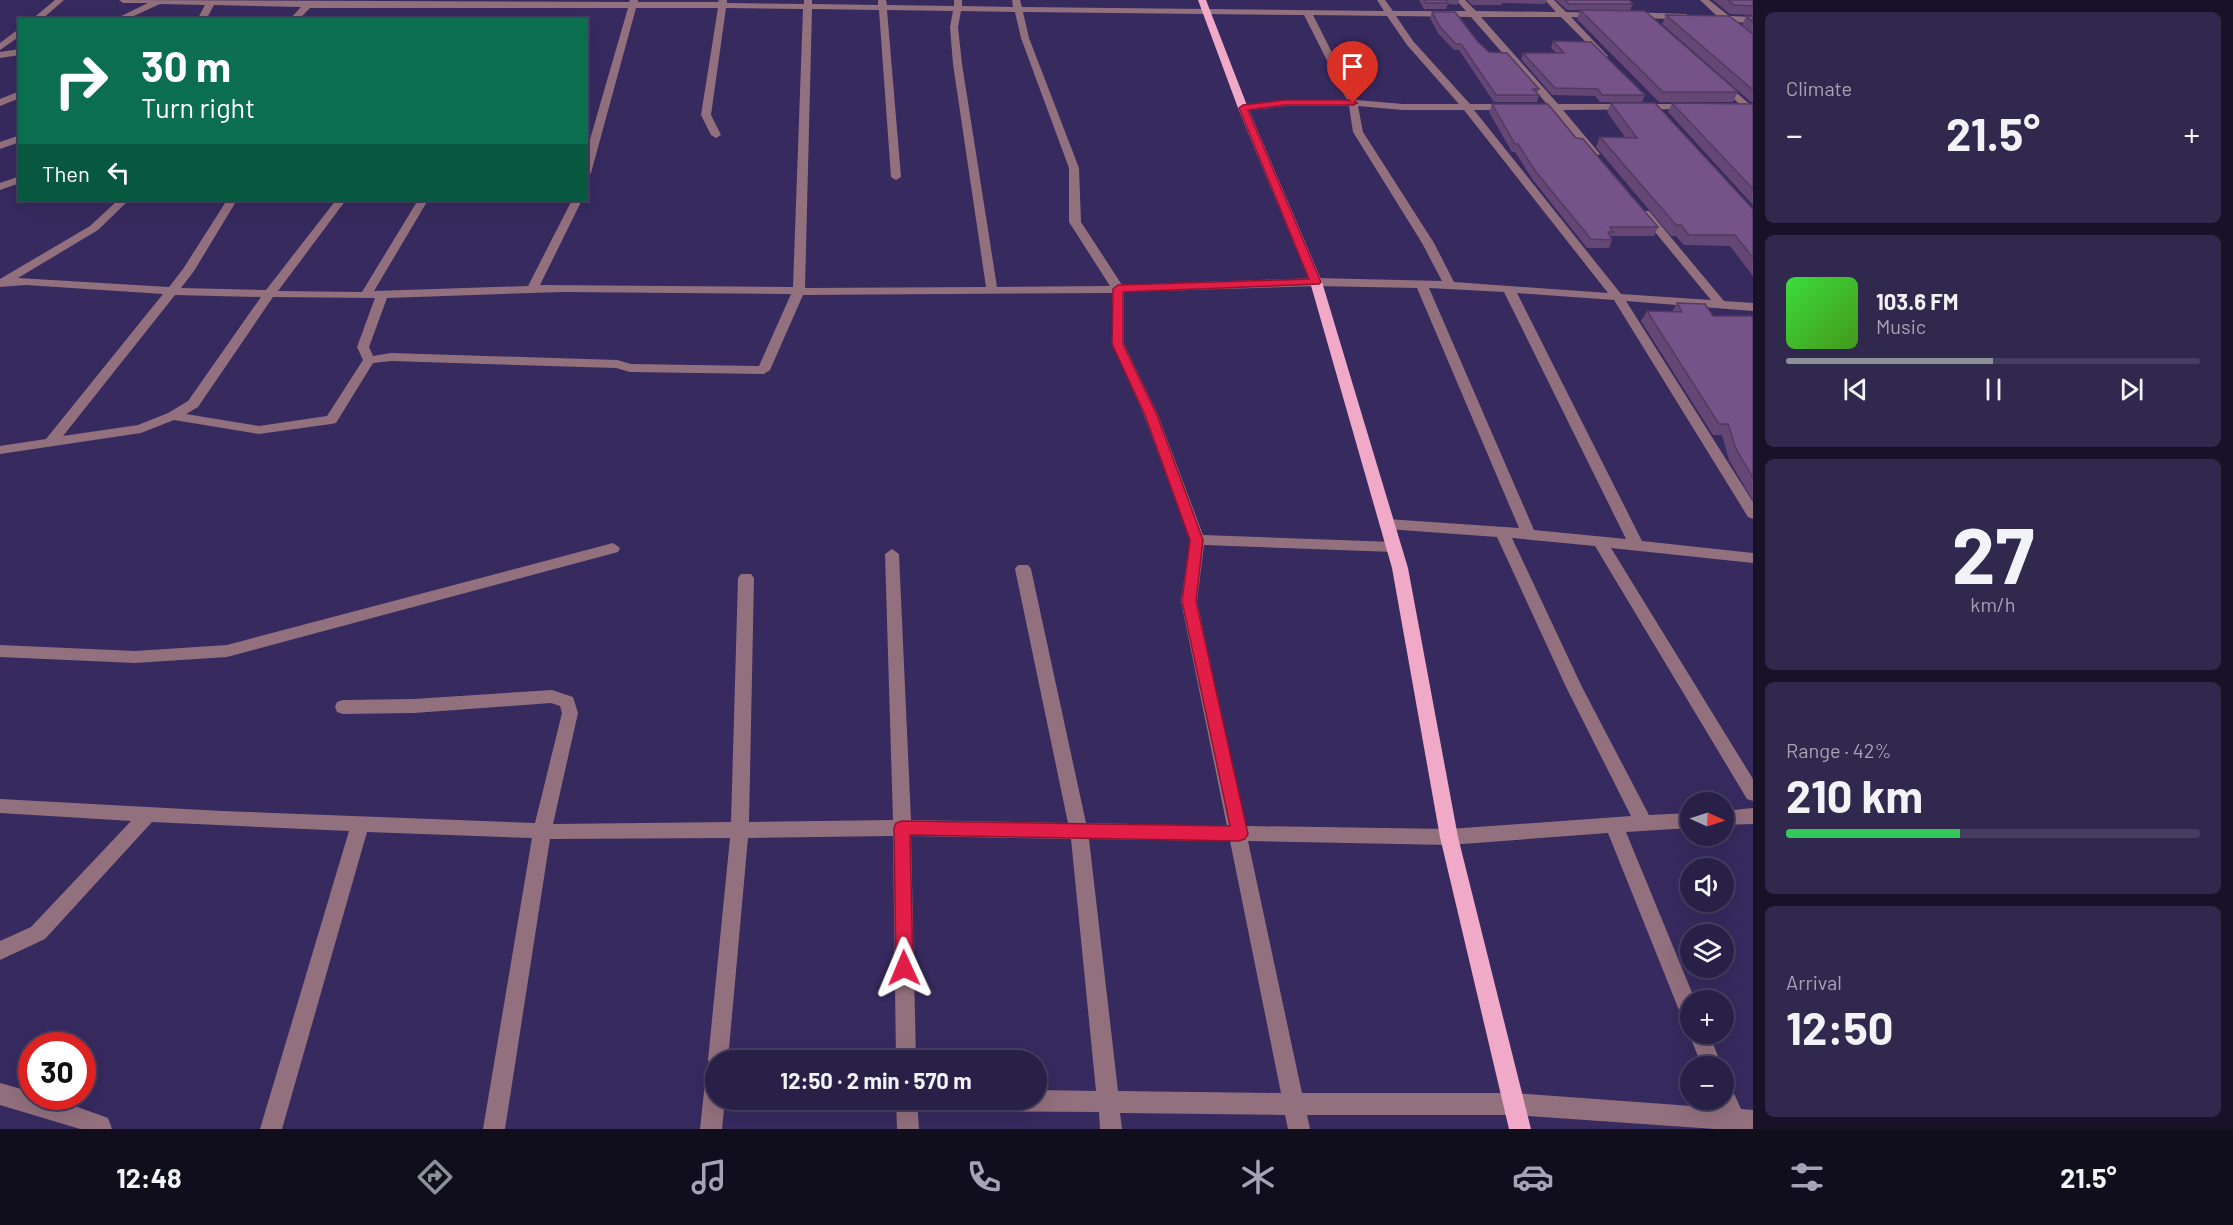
<!DOCTYPE html>
<html lang="en">
<head>
<meta charset="utf-8">
<style>
	body { margin:0; font-family:Barlow,sans-serif; background:#31284e; color:#f1f3f6; height:100vh; display:flex; flex-direction:column; font-size:22px; white-space:nowrap }
	* { box-sizing:border-box; margin:0 }
	p { font-size:20px; color:#a5a3b4 }
	.icon { flex:none; width:33px; height:33px; fill:none; stroke:currentColor; stroke-width:2; stroke-linecap:round; stroke-linejoin:round }
	.map { position:relative; flex:1; overflow:hidden }
	.panel { display:flex; flex-direction:column; gap:12px; padding:12px; background:#171227; width:480px }
	.panel>* { flex:none }
	.guide { position:absolute; left:18px; top:18px; width:570px; height:183px; border-radius:0px; box-shadow:0 6px 24px #0002,0 0 0 2px #453e60; background:#0b6e4f; color:#fff; overflow:hidden }
	.needle { width:39px; rotate:93deg }
	.controls { position:absolute; left:1680px; top:792px; display:grid; gap:12px }
	.controls a { display:grid; place-items:center; width:54px; height:54px; border-radius:50%; background:#292047; box-shadow:0 6px 24px #0002,0 0 0 2px #453e60; font-size:30px }
	.speed { position:absolute; left:18px; top:1032px; display:flex; gap:12px; font-size:30px; font-weight:700; text-align:center }
	.speed>* { display:grid; place-content:center; width:78px; height:78px; border-radius:50%; background:#292047; box-shadow:0 6px 24px #0002,0 0 0 2px #453e60; line-height:1 }
	.speed .limit { border:9px solid #d22; background:#fff; color:#111 }
	.pin { position:absolute; display:grid; place-items:center; width:51px; height:51px; color:#fff; margin:-62px -26px; border-radius:50% 50% 50% 0; rotate:-45deg; box-shadow:0 0 6px #0007 }
	.pin .icon { rotate:45deg }
	.me { position:absolute; width:66px; margin:-33px; rotate:359deg; stroke-linejoin:round; filter:drop-shadow(0 0 4px #0008) }
	.turn { display:flex; align-items:center; gap:21px; height:126px; padding:0 24px; font-size:27px }
	.turn .icon { width:78px; height:78px; stroke-width:2.5 }
	.turn b { display:block; font-size:42px; line-height:51px }
	.then { display:flex; align-items:center; height:57px; padding:0 24px; background:#0003; gap:12px; font-size:22px }
	.big { font-size:45px; font-weight:700; line-height:1.1 }
	.panel .card { flex:1; display:flex; flex-direction:column; justify-content:center; gap:9px; min-width:0; padding:0 21px; border-radius:9px; background:#31284e }
	.panel .dial { align-items:center; gap:0 }
	.dial b { font-size:78px; line-height:1 }
	.song { display:flex; align-items:center; gap:18px }
	.cover { width:72px; height:72px; border-radius:9px; background:linear-gradient(135deg,hsl(120 70% 55%),hsl(100 70% 35%)) }
	.played { height:6px; border-radius:3px; background:linear-gradient(90deg,#8c9099 50%,#453e60 50%) }
	.keys { display:flex; justify-content:space-around; direction:ltr }
	.heat { display:flex; justify-content:space-between; align-items:center; font-size:33px; direction:ltr }
	.charge { height:9px; border-radius:4px; background:linear-gradient(90deg,#34c759 42%,#453e60 0) }
	.trip { position:absolute; left:705px; top:1050px; width:342px; height:60px; border-radius:30px; background:#292047; box-shadow:0 6px 24px #0002,0 0 0 2px #453e60; font-weight:700; line-height:60px; text-align:center }
	.menu { display:flex; height:96px; justify-content:space-around; align-items:center; background:#100d1c; color:#a5a3b4 }
	.menu .icon { width:42px; height:42px }
	.menu .selected { color:#8c9099 }
	.menu b { font-size:27px; color:#f1f3f6 }
	main { display:flex; flex:1; min-height:0 }
	.map>svg:first-child { display:block }
</style>
</head>
<body>
<main>
<div class="map">
<svg width="1753" height="1129" viewBox="0 0 1753 1129">
	<rect width="100%" height="100%" fill="#372a5f"/>
	<g fill="none" stroke-linecap="round" stroke-linejoin="round">
		<g fill="#93707e" fill-rule="evenodd">
			<polygon points="55,0 64,0 41,20 31,20"/>
			<path d="M119 0 629 2 630 0H638V2H718L719 0H727V3L804 4V0H812V4L878 5V0H886L887 5 954 6V0H962V6L1013 7 1012 0H1020L1022 7 1384 11 1377 0H1385L1393 11H1466L1456 0H1465L1476 11 1556 12 1545 0H1554L1566 12 1602 13V17L1599 18 1571 17 1606 54 1608 56 1603 59 1561 17H1481L1558 104H1689L1692 105V109L1563 110 1600 154 1595 157 1591 156 1552 110H1474L1621 294 1711 300 1641 215V211H1649L1724 301 1753 303V311L1626 301 1753 502V519L1748 517 1614 300 1517 293 1642 541 1753 553V563L1611 548 1753 779V801L1747 799 1595 546 1512 538 1582 687 1649 815 1690 813V828L1626 832 1695 1000H1690V1022L1683 1020 1608 833 1449 845 1248 841 1302 1093H1514L1719 1108 1715 1100H1724V1083L1731 1087 1741 1109 1753 1110V1129H1715L1514 1115H1307L1310 1129H1288L1285 1115 1120 1113 1122 1129H1100L1099 1112 940 1111 932 1108 930 1100H1036V1090L1096 1091 1071 839 911 836 916 1060H896L893 836 748 838 728 1060H716V1069L711 1067 708 1060 730 838 550 839 505 1129H483L532 838 367 832 282 1129H260L349 831 152 822 45 939 0 960V941L31 927 131 821 0 813V799L222 811 535 823 562 713 560 706 551 703 414 713 343 714 337 712 335 707 337 702 343 700 414 699 552 690 573 697 578 713 553 824 731 822 738 578 741 574H751L754 578 749 822 893 820 885 554 892 549 899 554 911 820 1068 823 1015 569 1018 565H1028L1031 569 1086 823 1227 826 1181 601 1190 540 1144 415 1112 344V293L803 295 770 370 764 374 630 372 616 368 391 361 373 363 336 423 331 424 259 434 174 420 141 433 0 454V446L46 439 163 294 26 285 0 287V279L90 226 118 200H129L98 230 18 278 169 287 183 269 227 200H237L194 271 181 288 266 290 336 200H346L278 291 362 292 418 200H428L374 291 528 286 572 200H582L540 285 793 287 803 9 726 8 711 115 721 135 716 138 711 135 701 115 718 8H636L591 173 586 176V153L628 8H310L298 20H289L301 7 214 5 206 20H197L205 5 160 4 125 20H113L148 3H123ZM812 9 879 10 891 177 896 180 901 177 887 10 953 11 950 27 953 64 986 287 805 288ZM961 11 1015 12 1021 38 1069 168V222L1110 286 997 287 962 64 958 27ZM1023 12 1304 15 1347 100H1286L1243 105 1238 108 1243 111 1286 106H1349L1353 132 1422 243 1442 281 1316 278 1122 285 1081 222 1079 168 1029 38ZM1313 15 1387 16 1407 45 1459 104H1403L1356 100ZM1396 16 1471 17 1547 104H1470L1413 41ZM1358 106 1403 110H1464L1608 293 1454 282 1434 243 1363 132ZM1316 286 1417 288 1519 528 1387 519 1380 524 1387 529 1497 537 1566 687 1631 816 1449 829 1245 826 1197 601 1204 545 1394 552 1401 547 1394 542 1203 535 1158 415 1124 344V292ZM1429 288 1504 292 1626 539 1534 530ZM562 292 791 294 759 366 631 364 617 360 391 353 373 356 369 347 387 298ZM175 295 261 297 188 401 168 413 138 425 63 436ZM273 297 375 298 357 347 363 360 327 416 259 426 186 414 198 407ZM1089 839 1230 841 1281 1093 1118 1091Z"/>
			<polygon points="1700,0 1709,0 1729,16 1753,17 1753,23 1735,22 1753,37 1753,44 1724,21 1710,20 1710,16 1717,16"/>
			<polygon points="1629,12 1686,14 1690,17 1686,20 1626,17 1626,13"/>
			<polygon points="20,28 20,36 0,50 0,43"/>
			<polygon points="20,49 20,55 0,58 0,52"/>
			<polygon points="1718,82 1724,82 1753,107 1753,115 1718,86"/>
			<polygon points="20,91 20,98 0,106 0,99"/>
			<polygon points="20,135 20,142 0,149 0,142"/>
			<polygon points="20,176 20,183 0,190 0,183"/>
			<polygon points="613,543 620,548 618,552 227,657 135,663 0,657 0,645 135,651 227,645"/>
			<polygon points="1753,808 1753,824 1724,825 1724,811"/>
			<polygon points="1690,1030 1690,1034 1709,1034 1722,1066 1702,1066 1689,1034"/>
			<polygon points="716,1072 716,1100 725,1100 722,1129 700,1129 705,1082 709,1075"/>
			<polygon points="0,1083 32,1092 32,1096 46,1096 100,1115 108,1118 112,1129 80,1129 0,1105"/>
			<polygon points="896,1100 917,1100 919,1129 897,1129"/>
		</g>
		<polygon fill="#f0aac7" fill-rule="evenodd" points="1198,0 1206,0 1248,108 1322,282 1408,568 1458,837 1531,1129 1509,1129 1440,837 1392,568 1310,282 1238,108"/>
	</g>
	<g fill="#654776">
		<polygon points="1419,0 1459,0 1457,5 1448,4 1446,9 1424,9"/>
		<polygon points="1467,0 1547,0 1545,4 1502,3 1502,5 1472,5"/>
		<polygon points="1556,0 1629,0 1633,4 1630,10 1567,10"/>
		<polygon points="1713,0 1753,0 1753,15 1730,14"/>
		<polygon points="1580,10 1738,92 1733,102 1659,102 1577,19"/>
		<polygon points="1432,12 1478,42 1489,52 1539,89 1537,93 1539,95 1537,102 1494,102 1459,50 1454,50 1438,33 1430,18"/>
		<polygon points="1666,15 1750,32 1742,25 1746,16 1753,16 1753,102 1751,102 1662,24"/>
		<polygon points="1553,41 1645,95 1642,102 1600,102 1595,96 1552,95 1521,59 1523,53 1556,53 1551,48"/>
		<polygon points="1611,103 1753,209 1753,276 1730,246 1684,245 1676,236 1671,236 1596,147 1600,137 1625,137 1607,112"/>
		<polygon points="1672,103 1753,104 1753,205 1668,112"/>
		<polygon points="1492,104 1576,138 1658,227 1654,236 1612,236 1611,237 1612,240 1609,248 1587,248 1533,180 1515,152 1512,152 1489,112"/>
		<polygon points="1677,303 1713,316 1753,318 1753,501 1729,460 1722,435 1713,435 1641,321 1647,311 1672,312"/>
	</g>
	<g fill="#755389" stroke="#523a60" stroke-width="1.5">
		<polygon points="1424,0 1446,0 1448,3 1426,3"/>
		<polygon points="1565,0 1629,0 1633,4 1569,4"/>
		<polygon points="1728,0 1753,0 1753,6 1734,5"/>
		<polygon points="1580,10 1645,11 1738,92 1663,92"/>
		<polygon points="1432,12 1455,12 1478,42 1489,52 1507,53 1539,89 1533,89 1539,95 1496,95 1461,44 1456,44 1440,27"/>
		<polygon points="1666,15 1729,16 1753,34 1753,90"/>
		<polygon points="1746,16 1753,16 1753,22"/>
		<polygon points="1553,41 1591,42 1645,95 1602,95 1598,89 1555,88 1523,53 1564,53"/>
		<polygon points="1611,103 1655,103 1753,209 1753,258 1735,235 1689,235 1681,225 1676,225 1600,137 1637,138"/>
		<polygon points="1672,103 1753,104 1753,189"/>
		<polygon points="1492,104 1548,104 1576,138 1583,139 1658,227 1610,227 1613,232 1608,232 1612,240 1591,239 1536,172 1518,144 1515,144"/>
		<polygon points="1677,303 1705,304 1713,316 1751,316 1753,318 1753,478 1736,449 1728,424 1719,424 1647,311 1682,312"/>
	</g>
	<polygon fill="#e11d48" stroke="#92132f" stroke-width="1.5" points="1286,100 1353,100 1357,103 1353,105 1286,105 1248,110 1321,282 1319,284 1123,292 1123,344 1157,415 1203,540 1196,601 1248,834 1245,839 1239,841 910,835 913,968 911,973 904,976 898,973 896,968 894,828 896,823 902,821 1230,826 1182,601 1190,540 1145,415 1112,344 1113,289 1118,285 1309,279 1239,108 1243,105"/>
</svg>
<div class="controls">
<a><svg class="needle" viewBox="-14 -14 28 28"><path d="M0-13l5 13h-10z" fill="#e53935"/><path d="M0 13l5-13h-10z" fill="#a5a3b4"/></svg></a>
<a><svg class="icon" aria-label="sound" viewBox="0 0 24 24"><path d="M4 9h4l5-4v14l-5-4H4zM17 9q2 3 0 6"/></svg></a>
<a><svg class="icon" aria-label="layers" viewBox="0 0 24 24"><path d="M12 4l9 5-9 5-9-5zM3 14l9 5 9-5"/></svg></a>
<a>+</a>
<a>−</a>
</div>
<div class="speed"><div class="limit">30</div></div>
<div class="pin" style="left:1353px;top:103px;background:#d93025"><svg class="icon" aria-label="arrive" viewBox="0 0 24 24"><path d="M6 21V4h12l-3 4 3 4H6"/></svg></div>
<svg class="me" style="left:904px;top:968px" viewBox="-20 -20 40 40"><path d="M0-17L14 15 0 8-14 15z" fill="#e11d48" stroke="#fff" stroke-width="4"/></svg>
<div class="trip">12:50 · 2 min · 570 m</div>
<div class="guide">
<div class="turn"><svg class="icon" aria-label="right" viewBox="0 0 24 24"><path d="M7 20v-9h11M14 6l5 5-5 5"/></svg><div><b>30 m</b>Turn right</div></div>
<div class="then">Then<svg class="icon" aria-label="left" viewBox="0 0 24 24"><path d="M17 20v-9H6M10 6l-5 5 5 5"/></svg></div>
</div>
</div>
<section class="panel">
<div class="card"><p>Climate</p>
<div class="heat"><a>−</a><b class="big">21.5°</b><a>+</a></div>
</div>
<div class="card">
<div class="song"><i class="cover"></i><div><b>103.6 FM</b><p>Music</p></div></div>
<div class="played"></div>
<div class="keys"><svg class="icon" aria-label="previous" viewBox="0 0 24 24"><path d="M18 5L8 12l10 7zM5 5v14"/></svg><svg class="icon" aria-label="pause" viewBox="0 0 24 24"><path d="M8 5v14M16 5v14"/></svg><svg class="icon" aria-label="next" viewBox="0 0 24 24"><path d="M6 5l10 7-10 7zM19 5v14"/></svg></div>
</div>
<div class="card dial"><b>27</b><p>km/h</p></div>
<div class="card"><p>Range · 42%</p><b class="big">210 km</b><div class="charge"></div></div>
<div class="card"><p>Arrival</p><b class="big">12:50</b></div>
</section>
</main>
<nav class="menu">
<b>12:48</b>
<svg class="icon selected" aria-label="directions" viewBox="0 0 24 24"><path d="M12 3l9 9-9 9-9-9zM9 14v-3h6M13 9l2 2-2 2"/></svg>
<svg class="icon" aria-label="music" viewBox="0 0 24 24"><path d="M9 18V5l10-2v13"/><circle cx="6" cy="18" r="3"/><circle cx="16" cy="16" r="3"/></svg>
<svg class="icon" aria-label="phone" viewBox="0 0 24 24"><path d="M5 4h4l2 5-3 2q2 4 5 5l2-3 5 2v4C11 20 4 13 5 4z"/></svg>
<svg class="icon" aria-label="climate" viewBox="0 0 24 24"><path d="M12 3v18M4 7l16 10M4 17L20 7"/></svg>
<svg class="icon" aria-label="car" viewBox="0 0 24 24"><path d="M5 17H2v-5l4-1 3-4h7l3 4 3 1v5h-3M9 17h6M6 11h13"/><circle cx="7" cy="17" r="2"/><circle cx="17" cy="17" r="2"/></svg>
<svg class="icon" aria-label="filters" viewBox="0 0 24 24"><path d="M4 7h16M4 17h16"/><circle cx="9" cy="7" r="2"/><circle cx="15" cy="17" r="2"/></svg>
<b>21.5°</b>
</nav>
</body>
</html>
